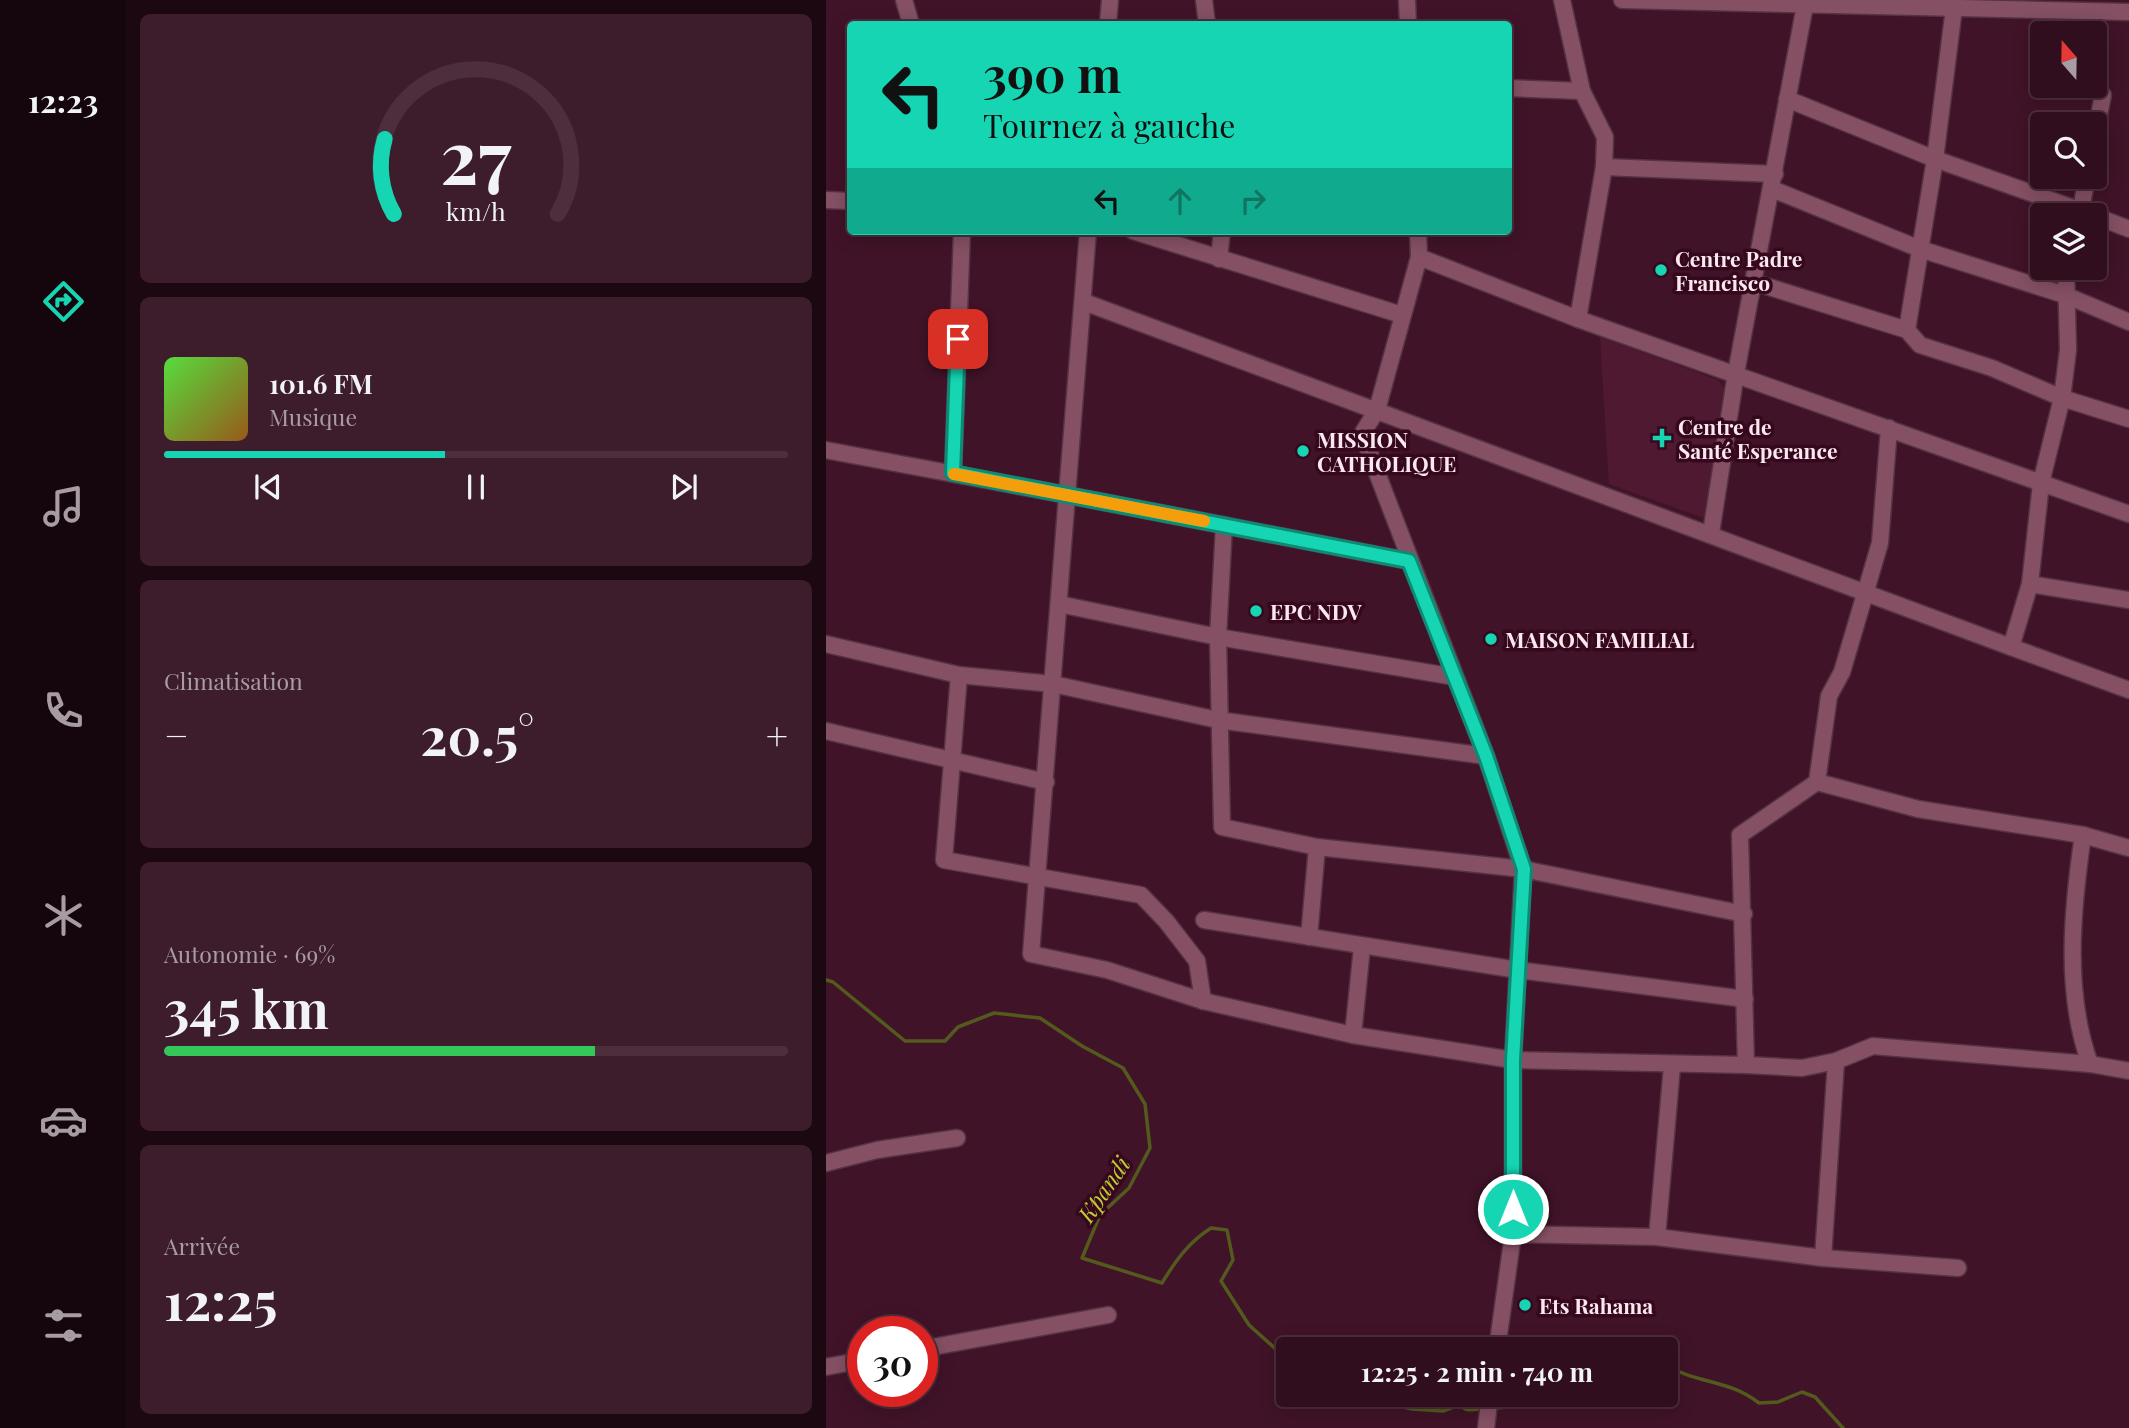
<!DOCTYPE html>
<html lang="fr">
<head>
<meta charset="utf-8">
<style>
	body { margin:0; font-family:"Playfair Display",serif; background:#3d1c2b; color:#f1f3f6; height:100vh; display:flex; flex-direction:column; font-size:26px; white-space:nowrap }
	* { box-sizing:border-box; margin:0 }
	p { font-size:23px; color:#a89ca4 }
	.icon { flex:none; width:38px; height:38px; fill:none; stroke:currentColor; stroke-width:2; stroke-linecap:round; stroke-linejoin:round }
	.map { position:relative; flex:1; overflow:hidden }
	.drawer { display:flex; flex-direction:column; gap:14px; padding:14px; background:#1b0810; width:700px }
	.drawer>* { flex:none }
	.top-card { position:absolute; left:21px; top:21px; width:665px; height:214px; border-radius:7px; box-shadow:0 4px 18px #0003,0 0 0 2px #4c2e3c; background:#15d5b3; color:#111; overflow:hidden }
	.needle { width:46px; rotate:340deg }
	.tools { position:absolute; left:1204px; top:21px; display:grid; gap:14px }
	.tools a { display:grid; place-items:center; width:77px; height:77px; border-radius:7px; background:#310e1e; box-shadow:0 4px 18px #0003,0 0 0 2px #4c2e3c; font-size:35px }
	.speed { position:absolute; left:21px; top:1316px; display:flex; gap:14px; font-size:35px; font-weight:700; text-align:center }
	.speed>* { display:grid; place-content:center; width:91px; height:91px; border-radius:50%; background:#310e1e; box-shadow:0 4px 18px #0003,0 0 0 2px #4c2e3c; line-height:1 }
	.speed .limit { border:10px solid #d22; background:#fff; color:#111 }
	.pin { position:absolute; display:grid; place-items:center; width:60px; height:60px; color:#fff; margin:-30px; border-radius:14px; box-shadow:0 4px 10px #0006 }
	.me { position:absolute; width:77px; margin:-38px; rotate:0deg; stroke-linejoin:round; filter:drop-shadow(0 0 5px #0008) }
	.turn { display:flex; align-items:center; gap:24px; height:147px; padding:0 21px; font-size:32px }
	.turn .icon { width:91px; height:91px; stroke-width:2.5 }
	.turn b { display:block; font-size:49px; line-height:60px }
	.lanes { display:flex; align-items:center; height:66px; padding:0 21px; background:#0003; justify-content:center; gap:35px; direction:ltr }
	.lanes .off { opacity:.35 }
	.big { font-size:52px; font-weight:700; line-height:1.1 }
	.drawer .card { flex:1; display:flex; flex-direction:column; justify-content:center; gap:10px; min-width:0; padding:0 24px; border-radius:10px; background:#3d1c2b }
	.drawer .dial { align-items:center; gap:0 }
	.dial svg { height:182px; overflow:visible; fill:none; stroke:#4c2e3c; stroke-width:7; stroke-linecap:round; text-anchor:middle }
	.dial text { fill:#f1f3f6; stroke:none }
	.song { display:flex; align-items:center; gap:21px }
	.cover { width:84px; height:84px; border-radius:10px; background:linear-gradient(135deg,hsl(110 70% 55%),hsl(30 70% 35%)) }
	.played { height:7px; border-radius:4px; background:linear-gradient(90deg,#15d5b3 45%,#4c2e3c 45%) }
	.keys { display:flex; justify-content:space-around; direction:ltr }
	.heat { display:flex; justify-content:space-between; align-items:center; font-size:38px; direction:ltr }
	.charge { height:10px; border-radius:5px; background:linear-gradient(90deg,#34c759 69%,#4c2e3c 0) }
	.trip { position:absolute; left:450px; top:1337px; width:402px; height:70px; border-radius:7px; background:#310e1e; box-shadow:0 4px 18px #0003,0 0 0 2px #4c2e3c; font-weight:700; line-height:70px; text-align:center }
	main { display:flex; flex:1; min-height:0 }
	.tab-bar { display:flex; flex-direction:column; width:126px; justify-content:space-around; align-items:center; background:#14060c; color:#a89ca4 }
	.tab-bar .icon { width:49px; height:49px }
	.tab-bar .selected { color:#15d5b3 }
	.tab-bar b { font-size:32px; color:#f1f3f6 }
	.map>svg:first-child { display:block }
</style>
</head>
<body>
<main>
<nav class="tab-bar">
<b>12:23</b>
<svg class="icon selected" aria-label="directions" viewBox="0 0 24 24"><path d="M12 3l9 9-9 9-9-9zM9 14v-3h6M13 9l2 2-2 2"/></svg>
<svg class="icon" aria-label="music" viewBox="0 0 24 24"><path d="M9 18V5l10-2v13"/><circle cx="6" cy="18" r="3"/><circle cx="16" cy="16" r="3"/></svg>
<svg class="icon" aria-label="phone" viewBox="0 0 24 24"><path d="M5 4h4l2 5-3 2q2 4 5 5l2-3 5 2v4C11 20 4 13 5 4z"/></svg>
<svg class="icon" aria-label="climate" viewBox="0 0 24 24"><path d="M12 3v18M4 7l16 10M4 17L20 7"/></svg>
<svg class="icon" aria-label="car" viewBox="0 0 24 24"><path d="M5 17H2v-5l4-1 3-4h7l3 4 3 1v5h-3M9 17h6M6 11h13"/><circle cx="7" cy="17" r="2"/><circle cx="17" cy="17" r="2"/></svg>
<svg class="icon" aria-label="filters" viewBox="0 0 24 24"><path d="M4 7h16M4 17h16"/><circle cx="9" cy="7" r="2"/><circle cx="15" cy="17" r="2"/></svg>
</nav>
<section class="drawer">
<div class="card dial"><svg viewBox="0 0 100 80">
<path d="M14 69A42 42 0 1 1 86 69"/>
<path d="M14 69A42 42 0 0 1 10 36" stroke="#15d5b3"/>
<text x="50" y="56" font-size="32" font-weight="700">27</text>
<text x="50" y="72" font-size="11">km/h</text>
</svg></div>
<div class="card">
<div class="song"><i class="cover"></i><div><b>101.6 FM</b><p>Musique</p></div></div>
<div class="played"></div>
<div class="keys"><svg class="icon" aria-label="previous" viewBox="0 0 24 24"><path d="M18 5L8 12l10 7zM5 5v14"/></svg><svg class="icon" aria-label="pause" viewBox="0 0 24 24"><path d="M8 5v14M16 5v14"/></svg><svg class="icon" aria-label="next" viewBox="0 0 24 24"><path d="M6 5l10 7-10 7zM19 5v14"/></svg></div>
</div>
<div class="card"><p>Climatisation</p>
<div class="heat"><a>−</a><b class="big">20.5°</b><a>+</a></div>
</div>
<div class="card"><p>Autonomie · 69%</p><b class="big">345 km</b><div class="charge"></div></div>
<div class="card"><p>Arrivée</p><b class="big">12:25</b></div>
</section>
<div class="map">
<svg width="1303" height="1428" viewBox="0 0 1303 1428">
	<rect width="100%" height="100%" fill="#411328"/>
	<polygon fill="#4f1932" points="774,337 892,380 900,391 878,518 783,484"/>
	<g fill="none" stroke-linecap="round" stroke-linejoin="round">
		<g stroke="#535a1d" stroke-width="3.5">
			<path d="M0 980 7 982 79 1041H119L132 1027 168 1013 214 1018 256 1046 297 1068 319 1104 324 1148 303 1188 274 1215 256 1258 336 1283C350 1260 363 1242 385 1228L401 1230 407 1260 395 1281 423 1325 462 1360"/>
			<path d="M840 1365C871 1384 902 1379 933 1403L952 1402 976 1392 989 1397 1017 1428"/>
			<polyline points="527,1395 586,1409 617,1411 643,1401"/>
			<polyline points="674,1399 694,1395"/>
		</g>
		<polyline stroke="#535a1d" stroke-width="21" points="643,1401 674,1399"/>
		<g stroke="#543342" stroke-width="19">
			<g id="minor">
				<polyline points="78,0 85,24"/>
				<polyline points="378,0 381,24"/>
				<polyline points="581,0 582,24"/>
				<polyline points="736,0 756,91 779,137 778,167 752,319"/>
				<polyline points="796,0 1303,12"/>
				<polyline points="282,24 284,0"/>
				<polyline points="682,88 756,91"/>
				<polyline points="961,99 1109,159 1267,215"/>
				<polyline points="1269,136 1277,95"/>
				<polyline points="778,167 949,174"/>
				<polyline points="946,189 1094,249 1239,295 1303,322"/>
				<polyline points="0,200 24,201"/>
				<polyline points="1254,215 1261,177"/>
				<polyline points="1269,216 1303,229"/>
				<polyline points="307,231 576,315"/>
				<polyline points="592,231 593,257 551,410 536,434 660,756 697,869 918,914"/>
				<polyline points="593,257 752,319 1303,514"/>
				<polyline points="393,259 396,231"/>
				<polyline points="1240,268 1242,350 1236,398 1215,483 1204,584 1185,647 1303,690"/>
				<polyline points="927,282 1081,330 1094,345 1166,368 1236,398 1303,419"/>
				<polyline points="258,302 1185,647"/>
				<polyline points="1081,330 1109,159 1129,0"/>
				<polyline points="0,450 241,495 262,231"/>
				<polyline points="127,473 136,231"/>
				<polyline points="398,525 392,637 396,827 491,847 697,869 687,1060 687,1234 671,1349"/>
				<polyline points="885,533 910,373 980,0"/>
				<polyline points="583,561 241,495 205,954 281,970 377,1001 527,1035 687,1060 920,1065 914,835 991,782 1003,696 1016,672 1054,543 1063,428"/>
				<polyline points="1204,584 1303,600"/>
				<polyline points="233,604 392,637 629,677"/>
				<polyline points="0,644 133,675 227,684 392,720 660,756"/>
				<polyline points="133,675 118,860 315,895 340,921 371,961 377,1001"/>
				<polyline points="0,731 220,782"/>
				<polyline points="991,782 1092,809 1257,835 1303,848"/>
				<path d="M1257 835C1246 910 1238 992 1264 1064"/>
				<polyline points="378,920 692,970 919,999"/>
				<polyline points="483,937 491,847"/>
				<polyline points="527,1035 536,947"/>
				<polyline points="920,1065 976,1068 1010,1061 1047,1046 1264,1064 1303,1071"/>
				<polyline points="0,1163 51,1150 131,1138"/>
				<polyline points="687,1234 831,1237 997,1258 1132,1268"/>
				<polyline points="831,1237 846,1066"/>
				<polyline points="997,1258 1010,1061"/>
				<polyline points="96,1349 282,1315"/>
				<polyline points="0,1367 37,1360"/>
				<polyline points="660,1428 664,1395"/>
			</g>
		</g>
		<use href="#minor" stroke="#855064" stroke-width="16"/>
	</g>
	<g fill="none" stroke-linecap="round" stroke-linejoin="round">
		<g stroke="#0e8a74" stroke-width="18">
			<polyline id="route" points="132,339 127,473 583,561 660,756 698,869 687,1060 687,1209"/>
		</g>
		<use href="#route" stroke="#15d5b3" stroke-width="12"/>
		<polyline stroke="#f59e0b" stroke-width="12" points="128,474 378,521"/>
	</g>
	<g fill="#15d5b3" stroke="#36081e" stroke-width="2.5">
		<circle cx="835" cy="270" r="7"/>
		<path d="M832.5 427.5h7v7h7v7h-7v7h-7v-7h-7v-7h7z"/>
		<circle cx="477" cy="451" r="7"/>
		<circle cx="430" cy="611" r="7"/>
		<circle cx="665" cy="639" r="7"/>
		<circle cx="699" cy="1305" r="7"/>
	</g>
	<g text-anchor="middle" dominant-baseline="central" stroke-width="7" stroke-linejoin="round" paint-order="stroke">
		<g font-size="21" font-weight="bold" fill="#fbe8ee" stroke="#36081e" text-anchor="start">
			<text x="849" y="258">Centre Padre<tspan x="849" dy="24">Francisco</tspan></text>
			<text x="852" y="426">Centre de<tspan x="852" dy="24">Santé Esperance</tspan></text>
			<text x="491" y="439">MISSION<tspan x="491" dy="24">CATHOLIQUE</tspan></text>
			<text x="444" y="611">EPC NDV</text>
			<text x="679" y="639">MAISON FAMILIAL</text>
			<text x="713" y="1305">Ets Rahama</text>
		</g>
		<g font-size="23" font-style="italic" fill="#becd32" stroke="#36081e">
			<text transform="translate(277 1189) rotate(-56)">Kpandi</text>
		</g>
	</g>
</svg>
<div class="tools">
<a><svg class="needle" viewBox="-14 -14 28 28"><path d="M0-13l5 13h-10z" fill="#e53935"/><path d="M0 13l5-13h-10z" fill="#a89ca4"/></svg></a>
<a><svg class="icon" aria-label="search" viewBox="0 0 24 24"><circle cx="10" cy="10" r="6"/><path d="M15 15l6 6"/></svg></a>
<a><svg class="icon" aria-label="layers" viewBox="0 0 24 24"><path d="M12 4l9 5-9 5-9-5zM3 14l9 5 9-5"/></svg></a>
</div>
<div class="speed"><div class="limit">30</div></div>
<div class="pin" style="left:132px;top:339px;background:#d93025"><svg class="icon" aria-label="arrive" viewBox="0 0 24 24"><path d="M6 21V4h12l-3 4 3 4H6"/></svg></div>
<svg class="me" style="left:687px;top:1209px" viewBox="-20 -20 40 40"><circle r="17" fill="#15d5b3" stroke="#fff" stroke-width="3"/><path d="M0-11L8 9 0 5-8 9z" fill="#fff"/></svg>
<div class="trip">12:25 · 2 min · 740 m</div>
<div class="top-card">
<div class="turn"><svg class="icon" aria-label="left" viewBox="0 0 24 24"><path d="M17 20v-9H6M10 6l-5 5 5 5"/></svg><div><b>390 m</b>Tournez à gauche</div></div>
<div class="lanes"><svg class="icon" aria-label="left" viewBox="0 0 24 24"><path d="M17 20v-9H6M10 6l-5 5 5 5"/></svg><svg class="icon off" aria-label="ahead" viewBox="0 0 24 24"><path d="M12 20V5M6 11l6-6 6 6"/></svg><svg class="icon off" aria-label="right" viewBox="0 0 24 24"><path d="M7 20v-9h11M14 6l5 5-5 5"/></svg></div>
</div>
</div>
</main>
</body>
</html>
